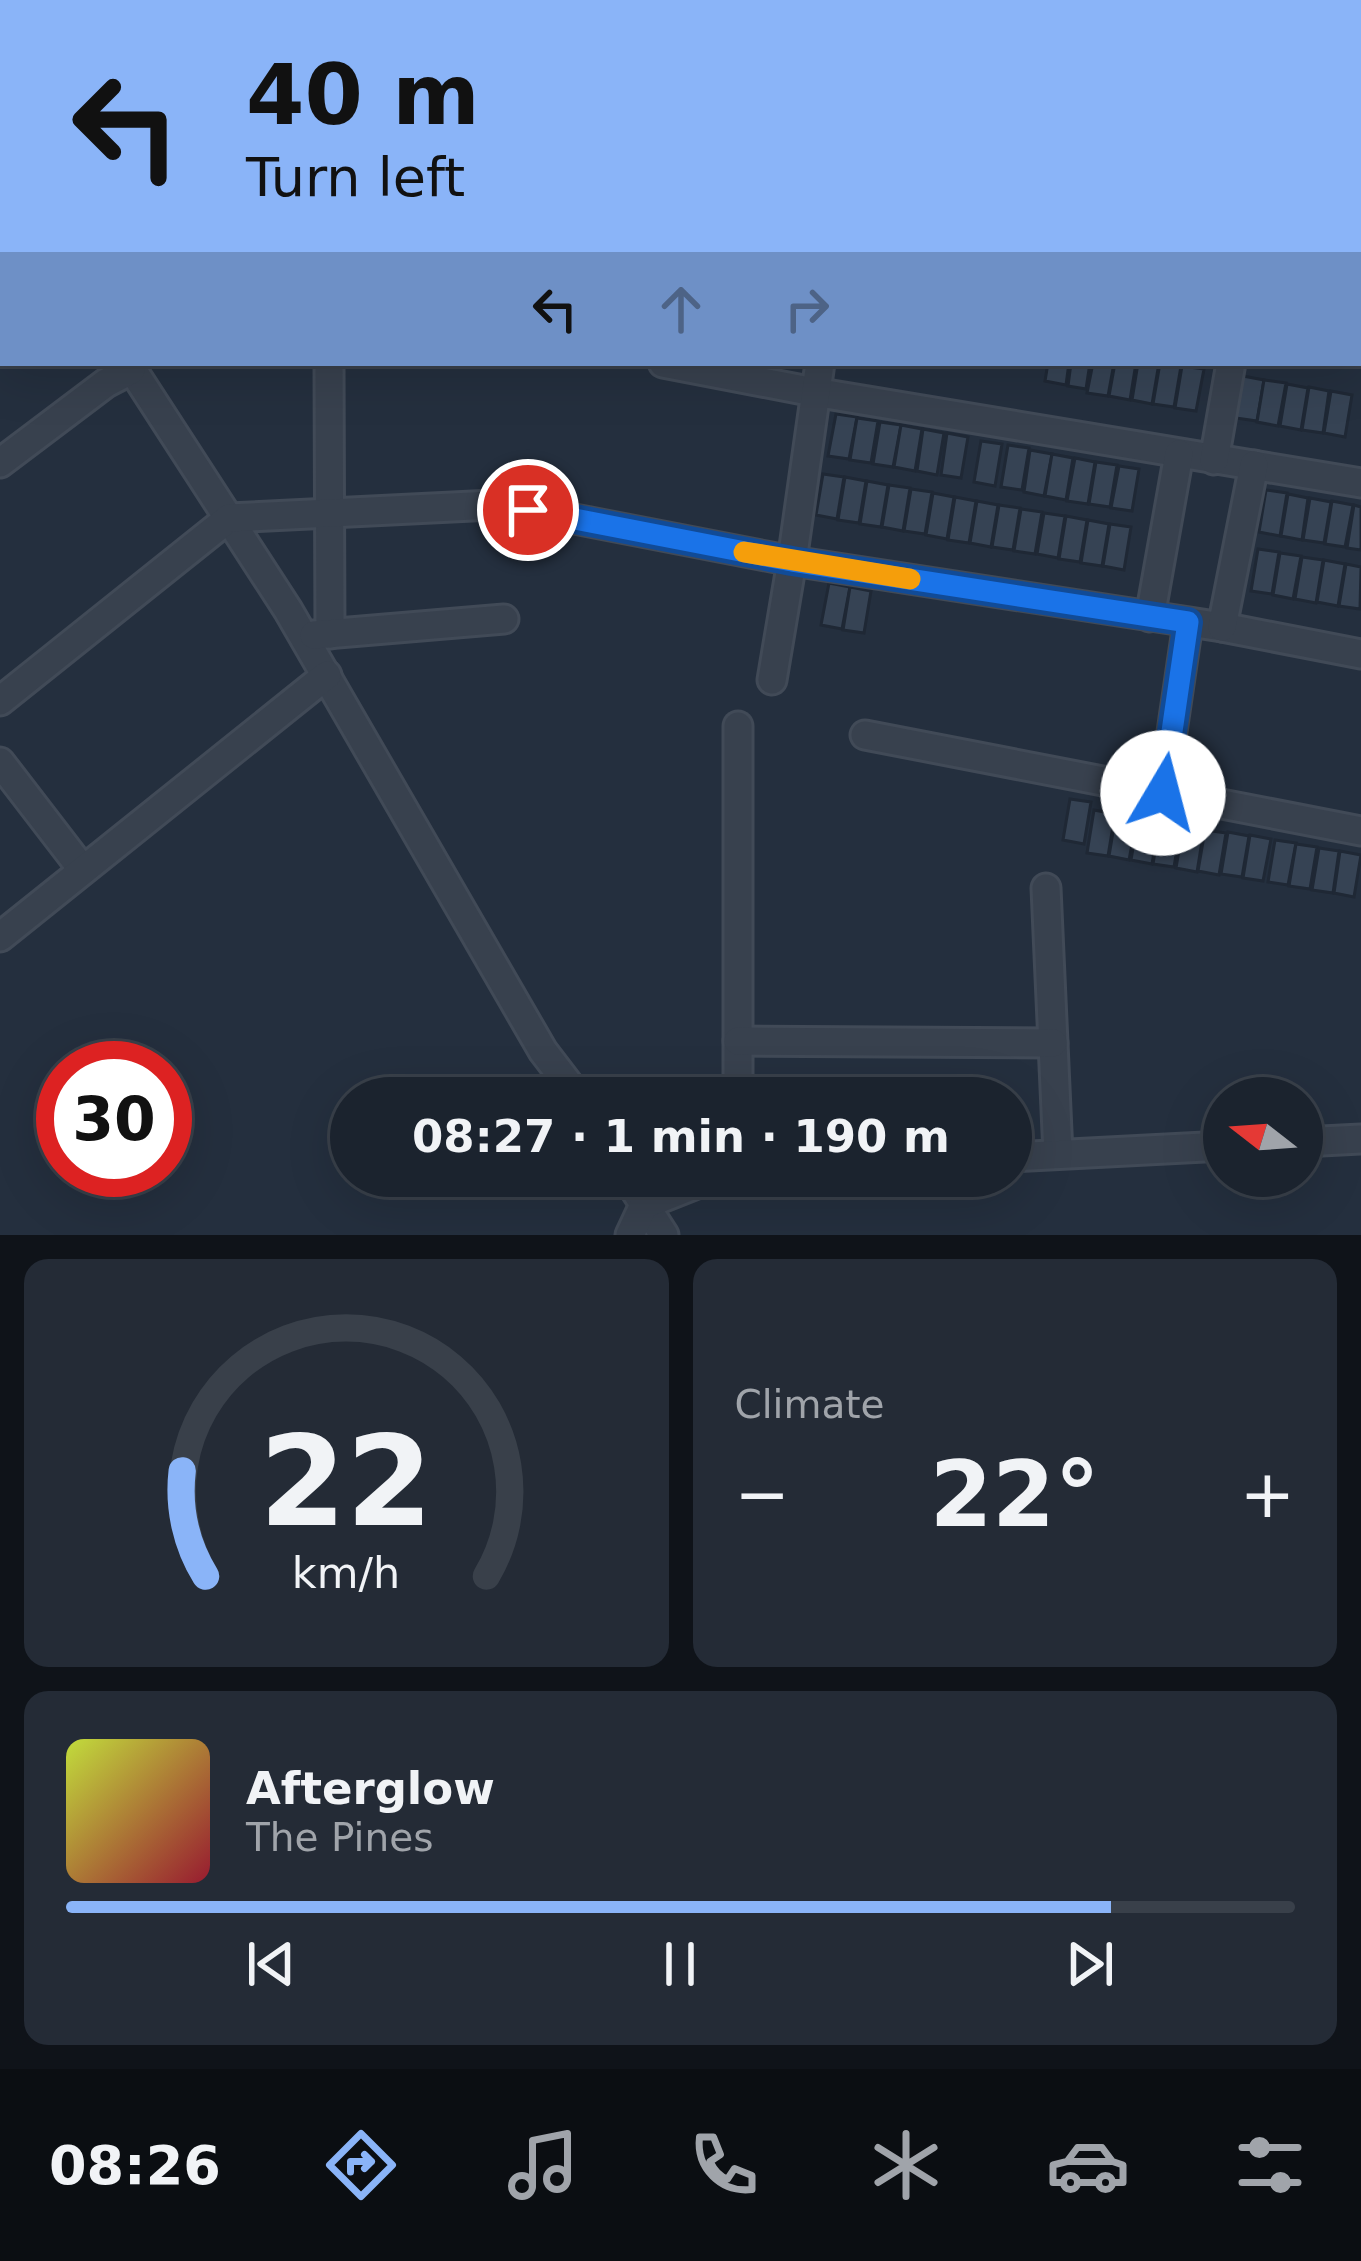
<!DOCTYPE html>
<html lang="en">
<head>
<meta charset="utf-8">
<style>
	body { margin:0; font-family:"DejaVu Sans",sans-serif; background:#242b36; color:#f1f3f6; height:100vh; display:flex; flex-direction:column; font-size:45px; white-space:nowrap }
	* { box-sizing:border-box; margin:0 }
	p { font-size:39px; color:#a0a4aa }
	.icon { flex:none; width:66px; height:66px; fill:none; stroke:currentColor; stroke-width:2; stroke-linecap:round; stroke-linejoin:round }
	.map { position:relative; height:1235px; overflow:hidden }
	.sheet { display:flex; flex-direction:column; gap:24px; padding:24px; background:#0f1319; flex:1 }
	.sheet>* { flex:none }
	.top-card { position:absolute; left:0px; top:0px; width:1362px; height:366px; box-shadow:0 12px 48px #0002,0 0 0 3px #39404a; background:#8ab4f8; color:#111; overflow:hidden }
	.needle { width:78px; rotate:287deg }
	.controls { position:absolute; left:1203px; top:1077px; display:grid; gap:24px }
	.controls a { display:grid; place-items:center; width:120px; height:120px; border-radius:50%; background:#1b232e; box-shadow:0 12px 48px #0002,0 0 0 3px #39404a; font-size:60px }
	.speed { position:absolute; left:36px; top:1041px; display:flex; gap:24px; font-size:60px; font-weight:700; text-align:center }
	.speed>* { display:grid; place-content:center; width:156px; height:156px; border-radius:50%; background:#1b232e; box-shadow:0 12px 48px #0002,0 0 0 3px #39404a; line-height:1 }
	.speed .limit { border:18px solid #d22; background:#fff; color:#111 }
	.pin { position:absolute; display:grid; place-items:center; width:102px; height:102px; color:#fff; margin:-51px; border:6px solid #fff; border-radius:50%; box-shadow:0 3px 12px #0007 }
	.me { position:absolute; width:132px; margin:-66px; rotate:8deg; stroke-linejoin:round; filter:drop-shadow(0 0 9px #0008) }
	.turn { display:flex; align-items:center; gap:42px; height:252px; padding:0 48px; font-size:54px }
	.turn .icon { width:156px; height:156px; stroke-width:2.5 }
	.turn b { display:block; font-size:84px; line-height:102px }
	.lanes { display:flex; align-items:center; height:114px; padding:0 48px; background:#0003; justify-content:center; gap:60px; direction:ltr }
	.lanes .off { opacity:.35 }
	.big { font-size:90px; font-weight:600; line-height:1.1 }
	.sheet .tile { flex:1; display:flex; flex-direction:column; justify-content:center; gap:18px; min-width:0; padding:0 42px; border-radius:24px; background:#242b36 }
	.sheet .dial { align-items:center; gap:0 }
	.dial svg { height:312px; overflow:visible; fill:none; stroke:#39404a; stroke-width:7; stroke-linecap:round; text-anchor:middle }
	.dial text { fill:#f1f3f6; stroke:none }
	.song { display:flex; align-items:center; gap:36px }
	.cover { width:144px; height:144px; border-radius:18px; background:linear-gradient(135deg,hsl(70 70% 55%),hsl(350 70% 35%)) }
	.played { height:12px; border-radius:6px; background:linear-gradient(90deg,#8ab4f8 85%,#39404a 85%) }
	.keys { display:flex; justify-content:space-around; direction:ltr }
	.heat { display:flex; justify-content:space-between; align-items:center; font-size:66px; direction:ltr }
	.sheet .tiles { flex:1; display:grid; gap:24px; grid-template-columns:1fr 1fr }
	.tile:last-child { grid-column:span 2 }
	.trip { position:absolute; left:330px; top:1077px; width:702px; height:120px; border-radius:60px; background:#1b232e; box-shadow:0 12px 48px #0002,0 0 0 3px #39404a; font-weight:600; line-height:120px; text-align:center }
	.dock { display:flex; height:192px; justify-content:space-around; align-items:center; background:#0b0e12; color:#a0a4aa }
	.dock .icon { width:84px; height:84px }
	.dock .selected { color:#8ab4f8 }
	.dock b { font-size:54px; color:#f1f3f6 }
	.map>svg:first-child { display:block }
</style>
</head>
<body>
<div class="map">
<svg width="1361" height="1235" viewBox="0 0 1361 1235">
	<rect width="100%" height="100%" fill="#242f3e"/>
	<g fill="#364354" stroke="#1f2835" stroke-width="3">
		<polygon points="1048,363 1069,363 1066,385 1045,381"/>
		<polygon points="1071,363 1090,363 1086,389 1068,386"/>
		<polygon points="1093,363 1114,363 1108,396 1087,393"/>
		<polygon points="1115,363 1136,363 1130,400 1109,396"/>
		<polygon points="1138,363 1159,363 1152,404 1132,400"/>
		<polygon points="1160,363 1181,366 1174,407 1153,404"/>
		<polygon points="1182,366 1204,369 1196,411 1175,408"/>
		<polygon points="1243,376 1264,380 1257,421 1236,418"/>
		<polygon points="1264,380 1286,383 1278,426 1257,422"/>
		<polygon points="1287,384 1308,388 1301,430 1280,426"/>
		<polygon points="1309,387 1329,391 1323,433 1302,430"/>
		<polygon points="1331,391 1352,395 1345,437 1324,433"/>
		<polygon points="836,414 857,417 849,459 828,456"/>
		<polygon points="857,418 878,421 871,463 850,460"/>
		<polygon points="880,422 901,425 893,467 873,464"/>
		<polygon points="901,425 922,429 915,471 894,467"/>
		<polygon points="923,429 944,433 937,475 917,471"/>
		<polygon points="947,433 968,437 961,478 941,475"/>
		<polygon points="981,441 1002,444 995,486 974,482"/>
		<polygon points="1008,445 1029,448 1022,490 1001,487"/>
		<polygon points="1030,450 1052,454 1044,496 1024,492"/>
		<polygon points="1052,454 1073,458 1066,500 1045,496"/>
		<polygon points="1075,458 1095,462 1088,504 1067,501"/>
		<polygon points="1096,462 1117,465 1110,507 1089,504"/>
		<polygon points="1119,466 1139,469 1132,511 1111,508"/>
		<polygon points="823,474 844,477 837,519 816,515"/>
		<polygon points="845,477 866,481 859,523 838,520"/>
		<polygon points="867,481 888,485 881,527 860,524"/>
		<polygon points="889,485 910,488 903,531 882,527"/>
		<polygon points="911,489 932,492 925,534 904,531"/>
		<polygon points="1266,490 1287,493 1280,536 1259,532"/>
		<polygon points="933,493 954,497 947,539 926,535"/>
		<polygon points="1288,494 1308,498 1302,540 1281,536"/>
		<polygon points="955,497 976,501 969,543 948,540"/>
		<polygon points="1310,498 1331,502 1324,543 1303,540"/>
		<polygon points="977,501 998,505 991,547 970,543"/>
		<polygon points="1332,501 1353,505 1345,547 1325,544"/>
		<polygon points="999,505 1020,508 1013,550 992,547"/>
		<polygon points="1354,505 1361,507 1361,550 1347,548"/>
		<polygon points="1021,509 1042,512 1035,554 1014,551"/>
		<polygon points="1044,513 1065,516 1058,558 1037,554"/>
		<polygon points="1066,516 1087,520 1080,562 1059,559"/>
		<polygon points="1088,520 1109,524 1102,566 1081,563"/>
		<polygon points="1110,524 1131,527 1124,570 1103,566"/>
		<polygon points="1258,549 1279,552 1272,594 1251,591"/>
		<polygon points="1280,553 1301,556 1293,599 1273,595"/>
		<polygon points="1302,557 1323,560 1316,603 1295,599"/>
		<polygon points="1324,560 1345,564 1338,606 1317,602"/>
		<polygon points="1346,564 1361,567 1360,609 1339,606"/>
		<polygon points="829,583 850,587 842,629 821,625"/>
		<polygon points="850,587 871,591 864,633 843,630"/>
		<polygon points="1070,799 1091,802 1084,844 1063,840"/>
		<polygon points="1094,810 1115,814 1108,856 1087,853"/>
		<polygon points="1116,814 1137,818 1129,860 1109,856"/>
		<polygon points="1138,818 1159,822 1152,864 1131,860"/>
		<polygon points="1160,821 1181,825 1174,867 1153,864"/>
		<polygon points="1183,826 1204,829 1197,872 1176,868"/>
		<polygon points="1205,830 1226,833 1219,875 1198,871"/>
		<polygon points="1228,832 1249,836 1242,877 1221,874"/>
		<polygon points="1250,835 1271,839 1263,881 1243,878"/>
		<polygon points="1275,840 1296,843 1288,885 1268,882"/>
		<polygon points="1296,844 1317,847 1310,889 1289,886"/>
		<polygon points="1319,848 1339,851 1333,893 1312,890"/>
		<polygon points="1340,851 1361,855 1354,897 1334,893"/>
	</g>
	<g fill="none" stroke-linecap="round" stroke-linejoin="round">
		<g stroke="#414a57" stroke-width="33">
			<g id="street">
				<polyline points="95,0 95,3"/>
				<polyline points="883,3 883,0"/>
				<polyline points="1285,3 1286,0"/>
				<polyline points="1359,110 1361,111"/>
				<polyline points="0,173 3,173"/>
				<polyline points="1359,303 1361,303"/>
				<polyline points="128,363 288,610 543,1051 579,1098"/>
				<polyline points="329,363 330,634"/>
				<polyline points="663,363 814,392 1361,483"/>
				<polyline points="1214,460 1231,363"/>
				<polyline points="0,463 106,383 131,370"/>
				<polyline points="528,510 792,561 1222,627 1361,654"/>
				<polyline points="1150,617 1179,454"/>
				<polyline points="1222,627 1254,465"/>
				<polyline points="314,635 504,619"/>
				<polyline points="772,680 792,561 820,363"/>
				<polyline points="0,701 229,518 493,505"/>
				<polyline points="738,726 738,1098"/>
				<polyline points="865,735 1361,831"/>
				<polyline points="0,762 83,870"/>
				<polyline points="1163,793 1188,623"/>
				<polyline points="1046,888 1058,1154"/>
				<polyline points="0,937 327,675"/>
				<polyline points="738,1041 1053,1043"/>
				<polyline points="1302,1142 1361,1139"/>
				<polyline points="1011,1157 1224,1146"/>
				<polyline points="626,1176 664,1235"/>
				<polyline points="630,1235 644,1205 717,1176"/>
			</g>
		</g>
		<polyline stroke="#3f5557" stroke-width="4.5" stroke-dasharray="9 9" stroke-linecap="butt" points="0,334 3,334"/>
		<use href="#street" stroke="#38414e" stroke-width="27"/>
	</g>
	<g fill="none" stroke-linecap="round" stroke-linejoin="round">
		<g stroke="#114b97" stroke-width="30">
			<polyline id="route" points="528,510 792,561 1188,622 1163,793"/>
		</g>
		<use href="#route" stroke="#1a73e8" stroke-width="21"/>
		<polyline stroke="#f59e0b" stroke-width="21" points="744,552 910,579"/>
	</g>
</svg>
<div class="controls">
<a><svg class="needle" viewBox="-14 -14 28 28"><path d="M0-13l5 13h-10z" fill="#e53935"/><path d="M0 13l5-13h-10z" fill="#a0a4aa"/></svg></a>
</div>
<div class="speed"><div class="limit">30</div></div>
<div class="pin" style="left:528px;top:510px;background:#d93025"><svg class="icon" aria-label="arrive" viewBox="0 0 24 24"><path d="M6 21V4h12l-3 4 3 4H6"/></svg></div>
<svg class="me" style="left:1163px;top:793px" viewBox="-20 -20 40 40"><circle r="19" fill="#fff"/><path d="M0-13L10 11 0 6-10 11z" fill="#1a73e8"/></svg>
<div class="trip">08:27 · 1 min · 190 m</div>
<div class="top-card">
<div class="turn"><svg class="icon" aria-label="left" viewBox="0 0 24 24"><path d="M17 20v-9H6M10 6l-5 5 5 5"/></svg><div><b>40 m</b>Turn left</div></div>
<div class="lanes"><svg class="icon" aria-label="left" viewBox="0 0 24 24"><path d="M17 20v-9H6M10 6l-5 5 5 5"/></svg><svg class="icon off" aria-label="ahead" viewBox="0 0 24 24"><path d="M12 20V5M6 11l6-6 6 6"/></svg><svg class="icon off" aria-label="right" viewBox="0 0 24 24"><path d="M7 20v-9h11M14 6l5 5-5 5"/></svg></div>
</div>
</div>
<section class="sheet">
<div class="tiles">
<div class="tile dial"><svg viewBox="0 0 100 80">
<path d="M14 69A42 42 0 1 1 86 69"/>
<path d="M14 69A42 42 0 0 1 8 42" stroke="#8ab4f8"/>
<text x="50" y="56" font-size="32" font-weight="700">22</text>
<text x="50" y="72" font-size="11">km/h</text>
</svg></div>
<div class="tile"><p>Climate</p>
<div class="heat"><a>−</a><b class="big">22°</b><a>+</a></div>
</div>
<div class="tile">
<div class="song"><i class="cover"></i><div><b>Afterglow</b><p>The Pines</p></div></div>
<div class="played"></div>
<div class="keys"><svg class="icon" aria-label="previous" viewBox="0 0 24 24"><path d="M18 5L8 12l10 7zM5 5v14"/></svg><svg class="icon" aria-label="pause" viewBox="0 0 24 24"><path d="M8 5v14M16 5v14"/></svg><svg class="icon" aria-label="next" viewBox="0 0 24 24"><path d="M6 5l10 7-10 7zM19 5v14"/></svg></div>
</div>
</div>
</section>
<nav class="dock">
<b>08:26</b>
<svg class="icon selected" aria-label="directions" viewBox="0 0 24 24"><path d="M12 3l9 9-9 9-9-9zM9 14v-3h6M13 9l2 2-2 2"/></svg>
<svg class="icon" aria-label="music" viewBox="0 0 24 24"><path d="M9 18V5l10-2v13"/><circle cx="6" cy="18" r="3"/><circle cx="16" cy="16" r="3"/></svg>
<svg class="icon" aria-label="phone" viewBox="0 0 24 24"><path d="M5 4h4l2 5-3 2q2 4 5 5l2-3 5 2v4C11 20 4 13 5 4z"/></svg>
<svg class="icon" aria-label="climate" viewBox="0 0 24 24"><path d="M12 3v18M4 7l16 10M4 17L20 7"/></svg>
<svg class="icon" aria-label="car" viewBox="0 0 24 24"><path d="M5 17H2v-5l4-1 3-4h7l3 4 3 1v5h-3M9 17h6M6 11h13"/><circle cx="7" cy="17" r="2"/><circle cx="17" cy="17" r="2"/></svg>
<svg class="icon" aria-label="filters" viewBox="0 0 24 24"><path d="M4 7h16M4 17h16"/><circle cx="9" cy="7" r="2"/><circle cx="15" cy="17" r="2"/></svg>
</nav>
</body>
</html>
